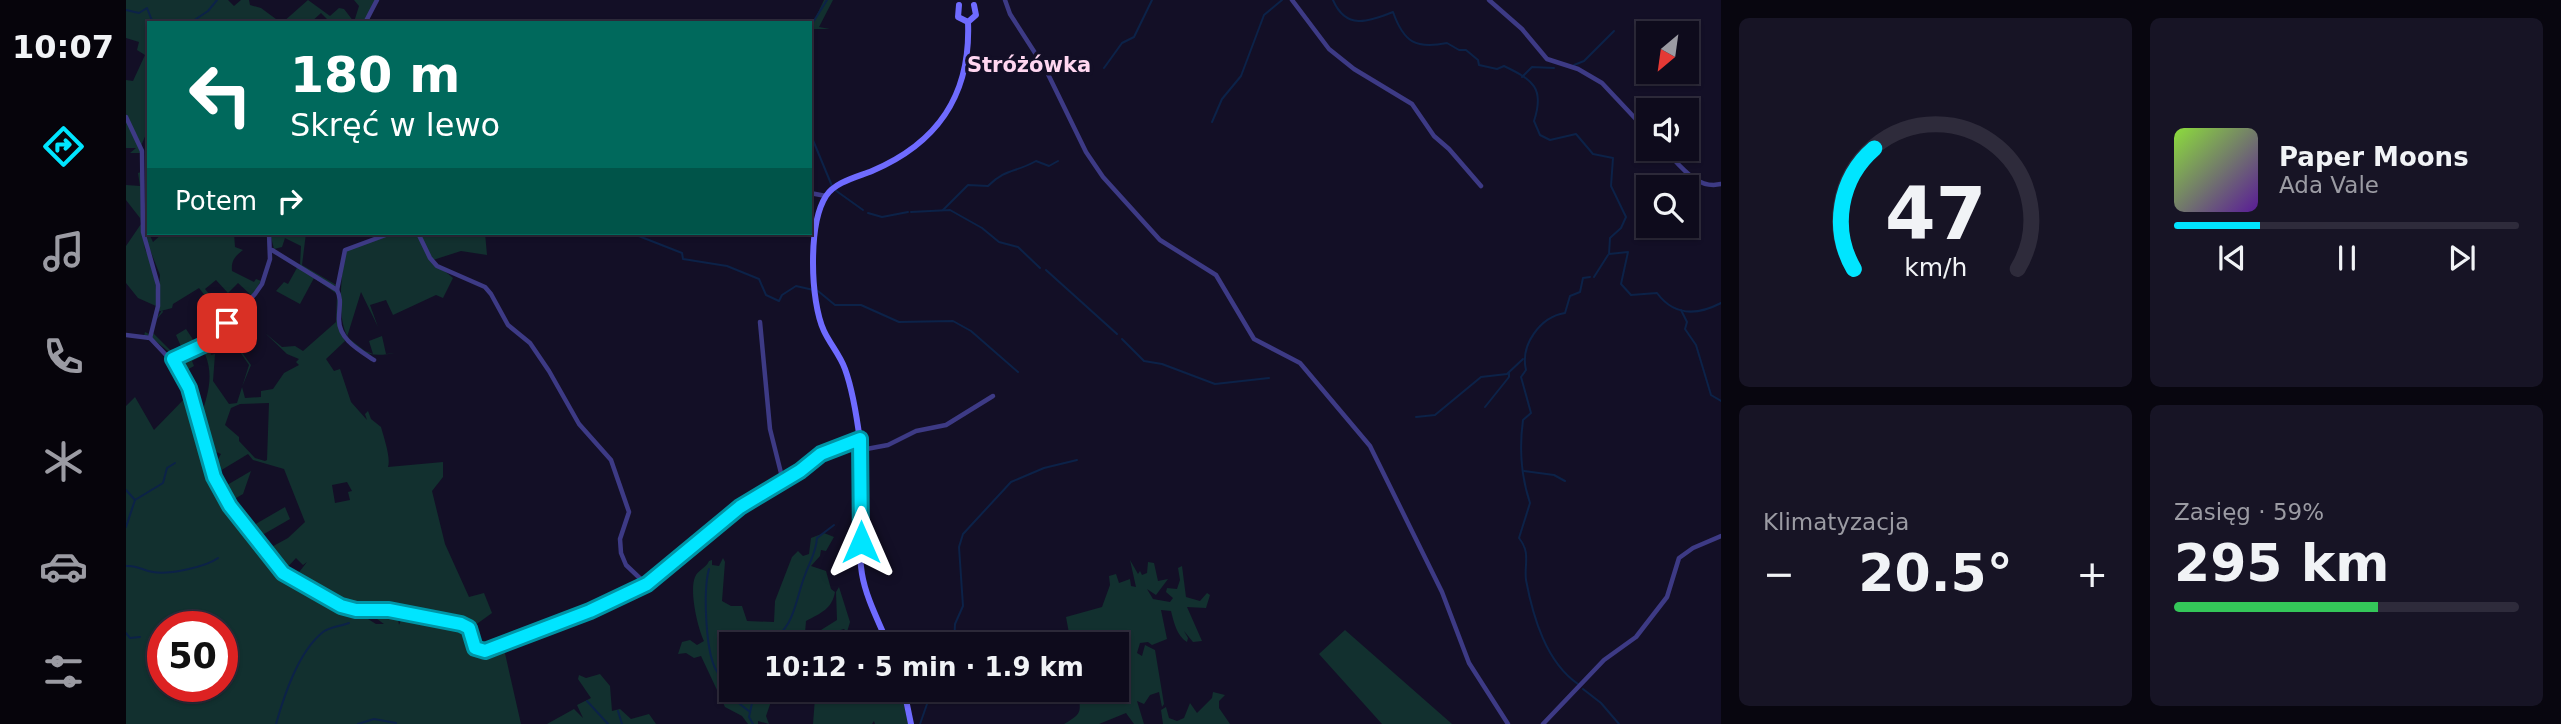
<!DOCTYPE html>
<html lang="pl">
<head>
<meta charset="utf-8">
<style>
	body { margin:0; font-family:"DejaVu Sans",sans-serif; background:#171425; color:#f1f3f6; height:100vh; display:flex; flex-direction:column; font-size:26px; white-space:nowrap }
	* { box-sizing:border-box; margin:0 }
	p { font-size:23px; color:#9b9ba3 }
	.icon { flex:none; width:38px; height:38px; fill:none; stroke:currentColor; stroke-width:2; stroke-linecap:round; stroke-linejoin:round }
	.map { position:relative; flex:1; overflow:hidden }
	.side { display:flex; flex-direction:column; gap:18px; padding:18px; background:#08060f; width:840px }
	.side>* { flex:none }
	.top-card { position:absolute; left:21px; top:21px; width:665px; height:214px; border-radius:0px; box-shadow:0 2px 5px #0004,0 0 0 2px #2e2b3b; background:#00695c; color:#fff; overflow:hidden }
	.needle { width:46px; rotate:209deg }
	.buttons { position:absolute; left:1510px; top:21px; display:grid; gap:14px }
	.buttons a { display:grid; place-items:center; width:63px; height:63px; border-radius:0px; background:#0e0b1c; box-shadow:0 2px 5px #0004,0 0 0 2px #2e2b3b; font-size:35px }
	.speed { position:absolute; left:21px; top:611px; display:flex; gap:14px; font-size:35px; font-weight:700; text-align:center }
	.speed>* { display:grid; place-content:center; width:91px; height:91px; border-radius:50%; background:#0e0b1c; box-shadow:0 2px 5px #0004,0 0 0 2px #2e2b3b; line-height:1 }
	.speed .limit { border:10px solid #d22; background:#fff; color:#111 }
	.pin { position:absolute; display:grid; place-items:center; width:60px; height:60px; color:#fff; margin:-30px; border-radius:14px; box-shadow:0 4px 10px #0006 }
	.me { position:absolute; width:77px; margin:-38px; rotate:0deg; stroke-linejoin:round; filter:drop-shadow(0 0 5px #0008) }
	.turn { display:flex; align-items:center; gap:24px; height:147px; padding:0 28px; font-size:32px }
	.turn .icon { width:91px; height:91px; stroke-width:2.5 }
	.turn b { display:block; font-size:49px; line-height:60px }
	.then { display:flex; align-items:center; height:66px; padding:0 28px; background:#0003; gap:14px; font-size:26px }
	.big { font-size:52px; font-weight:700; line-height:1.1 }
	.side .tile { flex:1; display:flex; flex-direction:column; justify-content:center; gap:10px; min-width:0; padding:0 24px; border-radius:10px; background:#171425 }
	.side .dial { align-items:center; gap:0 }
	.dial svg { height:182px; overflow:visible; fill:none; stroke:#2e2b3b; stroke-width:7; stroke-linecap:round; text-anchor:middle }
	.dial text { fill:#f1f3f6; stroke:none }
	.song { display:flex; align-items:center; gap:21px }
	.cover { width:84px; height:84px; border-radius:10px; background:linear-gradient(135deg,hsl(90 70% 55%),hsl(270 70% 35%)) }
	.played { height:7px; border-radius:4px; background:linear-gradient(90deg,#00e5ff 25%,#2e2b3b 25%) }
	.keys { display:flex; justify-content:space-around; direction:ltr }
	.heat { display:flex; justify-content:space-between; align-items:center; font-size:38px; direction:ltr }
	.charge { height:10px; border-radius:5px; background:linear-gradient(90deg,#34c759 59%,#2e2b3b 0) }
	.side .tiles { flex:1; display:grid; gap:18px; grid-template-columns:repeat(2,1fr) }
	.trip { position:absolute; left:593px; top:632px; width:410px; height:70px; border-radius:0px; background:#0e0b1c; box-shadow:0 2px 5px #0004,0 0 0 2px #2e2b3b; font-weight:700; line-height:70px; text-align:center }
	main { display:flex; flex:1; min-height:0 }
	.tabs { display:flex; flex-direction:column; width:126px; justify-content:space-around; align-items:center; background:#06040b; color:#9b9ba3 }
	.tabs .icon { width:49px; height:49px }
	.tabs .current { color:#00e5ff }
	.tabs b { font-size:32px; color:#f1f3f6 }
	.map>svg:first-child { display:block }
</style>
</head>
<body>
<main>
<nav class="tabs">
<b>10:07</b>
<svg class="icon current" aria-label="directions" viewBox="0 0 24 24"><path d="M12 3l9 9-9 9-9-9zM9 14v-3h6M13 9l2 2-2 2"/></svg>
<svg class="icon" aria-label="music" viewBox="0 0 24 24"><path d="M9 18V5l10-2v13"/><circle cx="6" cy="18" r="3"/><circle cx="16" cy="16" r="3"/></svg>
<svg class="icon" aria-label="phone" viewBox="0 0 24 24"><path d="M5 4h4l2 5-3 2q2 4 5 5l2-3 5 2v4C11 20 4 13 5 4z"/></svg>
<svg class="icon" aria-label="climate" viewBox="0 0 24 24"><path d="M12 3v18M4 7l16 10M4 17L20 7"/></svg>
<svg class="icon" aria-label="car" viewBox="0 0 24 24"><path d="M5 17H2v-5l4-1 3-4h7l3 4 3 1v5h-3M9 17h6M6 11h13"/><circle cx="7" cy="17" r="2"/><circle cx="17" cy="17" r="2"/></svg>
<svg class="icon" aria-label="filters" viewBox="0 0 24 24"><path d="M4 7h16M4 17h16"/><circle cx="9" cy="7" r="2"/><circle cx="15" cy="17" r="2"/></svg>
</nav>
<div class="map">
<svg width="1595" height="724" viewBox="0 0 1595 724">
	<rect width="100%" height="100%" fill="#130f26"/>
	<g fill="#12302f" fill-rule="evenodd">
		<polygon points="0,0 102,0 108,6 115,0 123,0 124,5 135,8 154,22 23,23 23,127 15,146 0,114 0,80 7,81 19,55 11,50 13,42 0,38"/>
		<polygon points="182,0 204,16 213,8 218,9 228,22 233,6 228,0 250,0 239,23 205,23 195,13 184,23 156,23"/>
		<polygon points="698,0 707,0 693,27 704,29 684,29"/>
		<polygon points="0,118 16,153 4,153 10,148 0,148"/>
		<polygon points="15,172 16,232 19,249 29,272 31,306 22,337 18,336 19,332 23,334 30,306 12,298 0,283 0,246 15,224 14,218 0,200 0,185 14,186 12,173"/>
		<path d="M21 200 19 225 27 242 37 233H141H108L109 247 117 250C110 256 105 259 106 271L128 282 130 279 135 281 126 296 112 283 102 293 90 280 79 289 100 315 110 306V300L116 306 102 320 91 324 95 326 92 331 86 325 90 322 88 319 78 324 87 313 91 321 96 318 73 288 47 304 46 308 31 312 34 275 19 237 18 203Z"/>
		<polygon points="144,233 180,233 176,265 212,286 204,285 174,266 175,246 159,238 156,247 148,249"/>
		<path d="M269 233H291L304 259 327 278 317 298 310 295 267 315 260 300 244 305 252 327 235 292 221 337 239 351 247 354 243 341 256 336 260 354 269 353C203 367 214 297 218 256L222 250Z"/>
		<polygon points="293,233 359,233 361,255 335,251 307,260"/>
		<path d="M172 266 209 291C216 300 212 308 212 319 212 326 217 334 219 341L200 359 208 371 214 369 225 402 241 420 239 414 242 411 245 419 255 427C258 438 265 458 262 467L317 462V477L306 491 319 544 343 597 358 593 366 613 348 626 349 653 378 649 395 724H0V406L9 397 28 430 63 394 76 435 68 438 71 448 78 447 84 471 106 511 156 573 170 576 181 562 177 565 170 558 158 571 140 550 162 538 179 522 158 469 127 460 122 454 89 474 84 463 86 458 91 461 95 454 86 450 85 456 81 455C79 425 69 389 51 364L54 357 83 346 85 355 89 354 87 381 103 404 111 403 123 365 100 331 87 345 98 329H99L125 365 116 387 119 398 135 397V391L147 389 158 373 173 365 170 362 173 359 161 354 139 333 156 347 169 346 177 351 210 322 211 294 188 278 174 304 150 291 158 282 162 284ZM79 354C88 376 82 394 75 416L59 371 68 366 66 361ZM143 403 141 460 139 461 129 458 113 441V437L99 425 105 408 114 404ZM221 482 226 491 222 492 224 500 209 503 206 485ZM226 609 274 611 278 613 273 625 271 612 240 611 258 624H250ZM37 626H96V686H37Z"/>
		<path d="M36 310 37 312 29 321 26 332 46 352 57 351 50 335 60 329 72 347 47 355 26 338C23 326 31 319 36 310Z"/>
		<polygon points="125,471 117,494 103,502 91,480 96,488"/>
		<polygon points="159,507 164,519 131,538 123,528"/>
		<path d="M698 533 708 537 700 551 695 550 694 556 685 566 700 571 705 589 709 592C706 609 695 613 680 621L679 633 682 630 687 635 711 620 710 592 713 587 724 622 721 632 718 629 711 631 712 644H606V690H647L648 693 640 716 643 724 632 721V724H622L616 716 599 707 575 656 568 658 560 653 552 654 556 642 564 640 571 645 578 641C572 629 563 591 569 577 572 570 580 568 583 561L586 560V565L593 566 597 558 599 562 596 601 605 606H616L621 621 648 622 649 601 666 557 672 551 677 556 683 554 685 538Z"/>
		<path d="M1004 560 1012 574 1014 571 1016 575 1021 573 1022 562 1028 563 1032 581 1042 579 1030 595 1021 589 1027 599 1044 602 1047 598 1040 592 1041 588 1051 589 1054 580 1052 568 1056 566 1060 597 1074 601 1081 593 1084 595 1080 608 1061 607 1076 641 1067 642 1058 631 1062 638 1061 642C1051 636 1048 623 1045 611L1035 610 1041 639 1026 645 1022 642 1014 643 1011 653 1016 656 1019 645 1029 650 1038 704 1036 707 1033 692 1024 695 1018 704 1011 701 1018 724H1008L1000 713 973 724H938C959 712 953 712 953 690H990V644H945L940 617 976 607 984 585 983 576 990 574 993 583 1004 579 1005 586 1010 587Z"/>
		<polygon points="1219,630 1326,724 1256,724 1193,654"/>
		<polygon points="474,674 484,686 486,711 494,709 505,719 523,714 530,724 421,724 448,709 457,718 451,705 465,698 452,679 453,675 460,678"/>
		<polygon points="705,690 775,690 782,724 749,724 748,721 746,724 687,724 689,698 703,694"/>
		<polygon points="1087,692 1099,695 1093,701 1093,708 1104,724 1037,724 1035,710 1040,707 1043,718 1051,721 1058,718 1064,703 1071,713 1086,698"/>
	</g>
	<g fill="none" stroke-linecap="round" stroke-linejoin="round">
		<g stroke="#0c2248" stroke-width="2">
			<path d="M1207 0C1220 30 1242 22 1267 12 1278 43 1290 49 1321 43L1333 50H1340L1352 60 1353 65 1371 69 1378 66C1407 80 1419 88 1408 121L1414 135 1424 140 1450 134 1467 154 1487 158 1485 186 1500 217 1495 228 1484 238 1483 254 1502 252 1495 284 1505 295 1531 293C1548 316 1570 316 1595 303"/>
			<polyline points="0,10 13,13 21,8 27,23"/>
			<polyline points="64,23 82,11 91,0"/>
			<polyline points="684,27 701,0"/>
			<polyline points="1448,65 1458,61 1488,31"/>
			<polyline points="978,68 996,43 1008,37 1026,0"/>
			<polyline points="1396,77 1406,67 1428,68"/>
			<polyline points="1086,122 1096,99 1115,76 1138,15 1156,0"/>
			<polyline points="684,133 706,186"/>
			<polyline points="709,190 737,210"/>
			<path d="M817 210 842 185 862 186C880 168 889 173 910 161L923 166 932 161"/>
			<polyline points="785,212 824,210 856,228 873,242 892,247 914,268"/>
			<polyline points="742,213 756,217 782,212"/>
			<polyline points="505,233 556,253 557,259 601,266 633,279 640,295 653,301 656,295 670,286 692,291 709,305 735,305 773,322 827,321 845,331 892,372"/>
			<polyline points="920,270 991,334"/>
			<polyline points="1468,277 1482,255"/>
			<polyline points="1555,310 1561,322 1559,329 1570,345 1585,395 1595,401"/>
			<polyline points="996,339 1018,361 1036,364 1089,384 1143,378"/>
			<polyline points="1359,407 1383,377 1383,373"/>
			<polyline points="1290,417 1309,415 1355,377 1381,374 1397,359"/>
			<polyline points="1398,471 1428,475 1439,481"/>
			<polyline points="0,490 9,500 0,527"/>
			<polyline points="9,500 37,483 41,468 49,463"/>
			<path d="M0 566C12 565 17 571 27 572 42 575 80 567 92 558"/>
			<path d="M583 569C577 590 580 643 587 663 591 677 603 682 605 697L624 712"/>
			<polyline points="0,633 4,638 14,637"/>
			<path d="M639 644C670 629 668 603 679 575 684 561 690 553 691 538L708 525"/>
			<polyline points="828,644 829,624 837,606 833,547 837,534 885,482 918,468 951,460"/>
			<path d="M1452 684C1420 662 1407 617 1400 580 1398 564 1405 553 1393 538L1404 503C1395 476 1393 449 1397 420L1405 413 1395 377 1400 370C1394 345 1414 317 1439 313L1444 296 1454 292 1457 278 1464 277"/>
			<polyline points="1457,689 1475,703 1493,724"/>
			<polyline points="622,690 626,703 623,717 627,724"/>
			<polyline points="798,692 812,690"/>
			<polyline points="461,701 482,724"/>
			<polyline points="492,711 496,724"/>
			<path d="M150 724C158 696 172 652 197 632 203 627 215 626 223 623"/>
			<polyline points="232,724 248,719 270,723"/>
			<polyline points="794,724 801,704 797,695"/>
		</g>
		<g stroke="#3d3a85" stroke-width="4.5">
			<polyline points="879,0 884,14 920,70 960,152 977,177 1034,240 1090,275 1128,339 1174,363 1244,446 1316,592 1343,663 1382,724"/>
			<polyline points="1166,0 1203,49 1228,69 1286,104 1308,136 1323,149 1355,186"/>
			<polyline points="1363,0 1396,29 1421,59 1452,69 1476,83 1522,132"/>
			<polyline points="239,23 251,0"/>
			<polyline points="0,117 16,151 17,232 32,285 32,306 24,338"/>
			<path d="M1538 149C1554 165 1570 190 1595 184"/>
			<polyline points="684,193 700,196"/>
			<polyline points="292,233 304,258 311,266 359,287 365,294 382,325 404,343 423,371 453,424 485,460 503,512 494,539 495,553 500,565 521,585"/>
			<path d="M146 250 211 290C216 300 213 307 213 318 212 339 233 350 248 360"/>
			<polyline points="211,290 219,250 265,233"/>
			<polyline points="634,322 644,429 657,481"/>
			<polyline points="0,335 24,338 55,371 74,422 82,463 88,477 104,506 157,573 215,606 230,610 263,610 335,624 343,628 349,648 359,651 464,611 521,585 614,507 674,471 695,454 734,439"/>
			<polyline points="47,359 86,341 129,294 136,284 144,259 143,233"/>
			<polyline points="735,450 762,445 790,431 820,425 867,396"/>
			<polyline points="1417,724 1478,660 1510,637 1541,597 1553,558 1567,548 1595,536"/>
		</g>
		<g stroke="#6f6bff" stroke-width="6">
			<polyline points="833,5 832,17 842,22"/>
			<polyline points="842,22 850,15 848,5"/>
			<path d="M762 644C753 622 740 598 736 574 729 531 741 485 734 441 731 418 727 391 719 369 714 355 704 344 698 331 684 301 682 224 700 196 709 182 731 177 746 171 812 143 845 95 842 22"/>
			<polyline points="778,690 785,724"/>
		</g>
	</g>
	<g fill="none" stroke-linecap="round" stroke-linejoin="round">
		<g stroke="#0095a6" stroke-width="18">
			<polyline id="route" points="101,323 86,341 47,359 63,388 88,477 104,506 157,573 215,606 230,610 263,610 335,624 343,628 349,648 359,651 464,611 521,584 614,507 674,471 695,454 734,439 735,542"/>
		</g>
		<use href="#route" stroke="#00e5ff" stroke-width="12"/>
	</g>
	<g text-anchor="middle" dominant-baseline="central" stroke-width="7" stroke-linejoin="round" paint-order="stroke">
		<g font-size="21" font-weight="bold" fill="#ffd6f0" stroke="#130f26">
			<text x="903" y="65">Stróżówka</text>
		</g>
	</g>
</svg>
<div class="buttons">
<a><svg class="needle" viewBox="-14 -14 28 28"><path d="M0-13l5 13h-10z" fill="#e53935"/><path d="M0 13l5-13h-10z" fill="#9b9ba3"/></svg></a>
<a><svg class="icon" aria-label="sound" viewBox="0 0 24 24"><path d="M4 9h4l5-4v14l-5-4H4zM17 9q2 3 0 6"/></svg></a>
<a><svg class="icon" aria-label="search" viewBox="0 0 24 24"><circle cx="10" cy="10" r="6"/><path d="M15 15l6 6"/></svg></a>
</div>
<div class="speed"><div class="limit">50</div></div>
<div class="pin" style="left:101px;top:323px;background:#d93025"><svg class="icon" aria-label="arrive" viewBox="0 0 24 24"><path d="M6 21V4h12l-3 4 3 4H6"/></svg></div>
<svg class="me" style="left:735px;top:542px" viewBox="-20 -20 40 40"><path d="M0-17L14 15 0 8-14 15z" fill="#00e5ff" stroke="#fff" stroke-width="4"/></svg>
<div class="trip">10:12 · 5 min · 1.9 km</div>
<div class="top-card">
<div class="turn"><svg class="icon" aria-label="left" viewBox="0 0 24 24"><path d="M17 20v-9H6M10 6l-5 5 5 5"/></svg><div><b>180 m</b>Skręć w lewo</div></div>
<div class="then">Potem<svg class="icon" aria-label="right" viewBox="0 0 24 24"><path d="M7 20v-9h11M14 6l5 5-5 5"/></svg></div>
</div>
</div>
<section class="side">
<div class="tiles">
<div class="tile dial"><svg viewBox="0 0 100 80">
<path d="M14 69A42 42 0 1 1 86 69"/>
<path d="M14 69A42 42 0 0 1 23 16" stroke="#00e5ff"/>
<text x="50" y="56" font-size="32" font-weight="700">47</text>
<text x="50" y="72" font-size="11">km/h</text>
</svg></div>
<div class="tile">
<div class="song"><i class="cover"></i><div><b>Paper Moons</b><p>Ada Vale</p></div></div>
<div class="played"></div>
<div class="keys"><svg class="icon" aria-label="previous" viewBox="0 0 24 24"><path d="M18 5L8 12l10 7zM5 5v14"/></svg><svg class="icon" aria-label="pause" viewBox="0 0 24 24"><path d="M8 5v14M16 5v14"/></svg><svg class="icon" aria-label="next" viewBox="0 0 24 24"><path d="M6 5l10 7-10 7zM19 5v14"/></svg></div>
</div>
<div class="tile"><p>Klimatyzacja</p>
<div class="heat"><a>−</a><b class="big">20.5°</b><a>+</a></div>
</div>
<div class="tile"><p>Zasięg · 59%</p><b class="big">295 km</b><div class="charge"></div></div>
</div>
</section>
</main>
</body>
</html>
